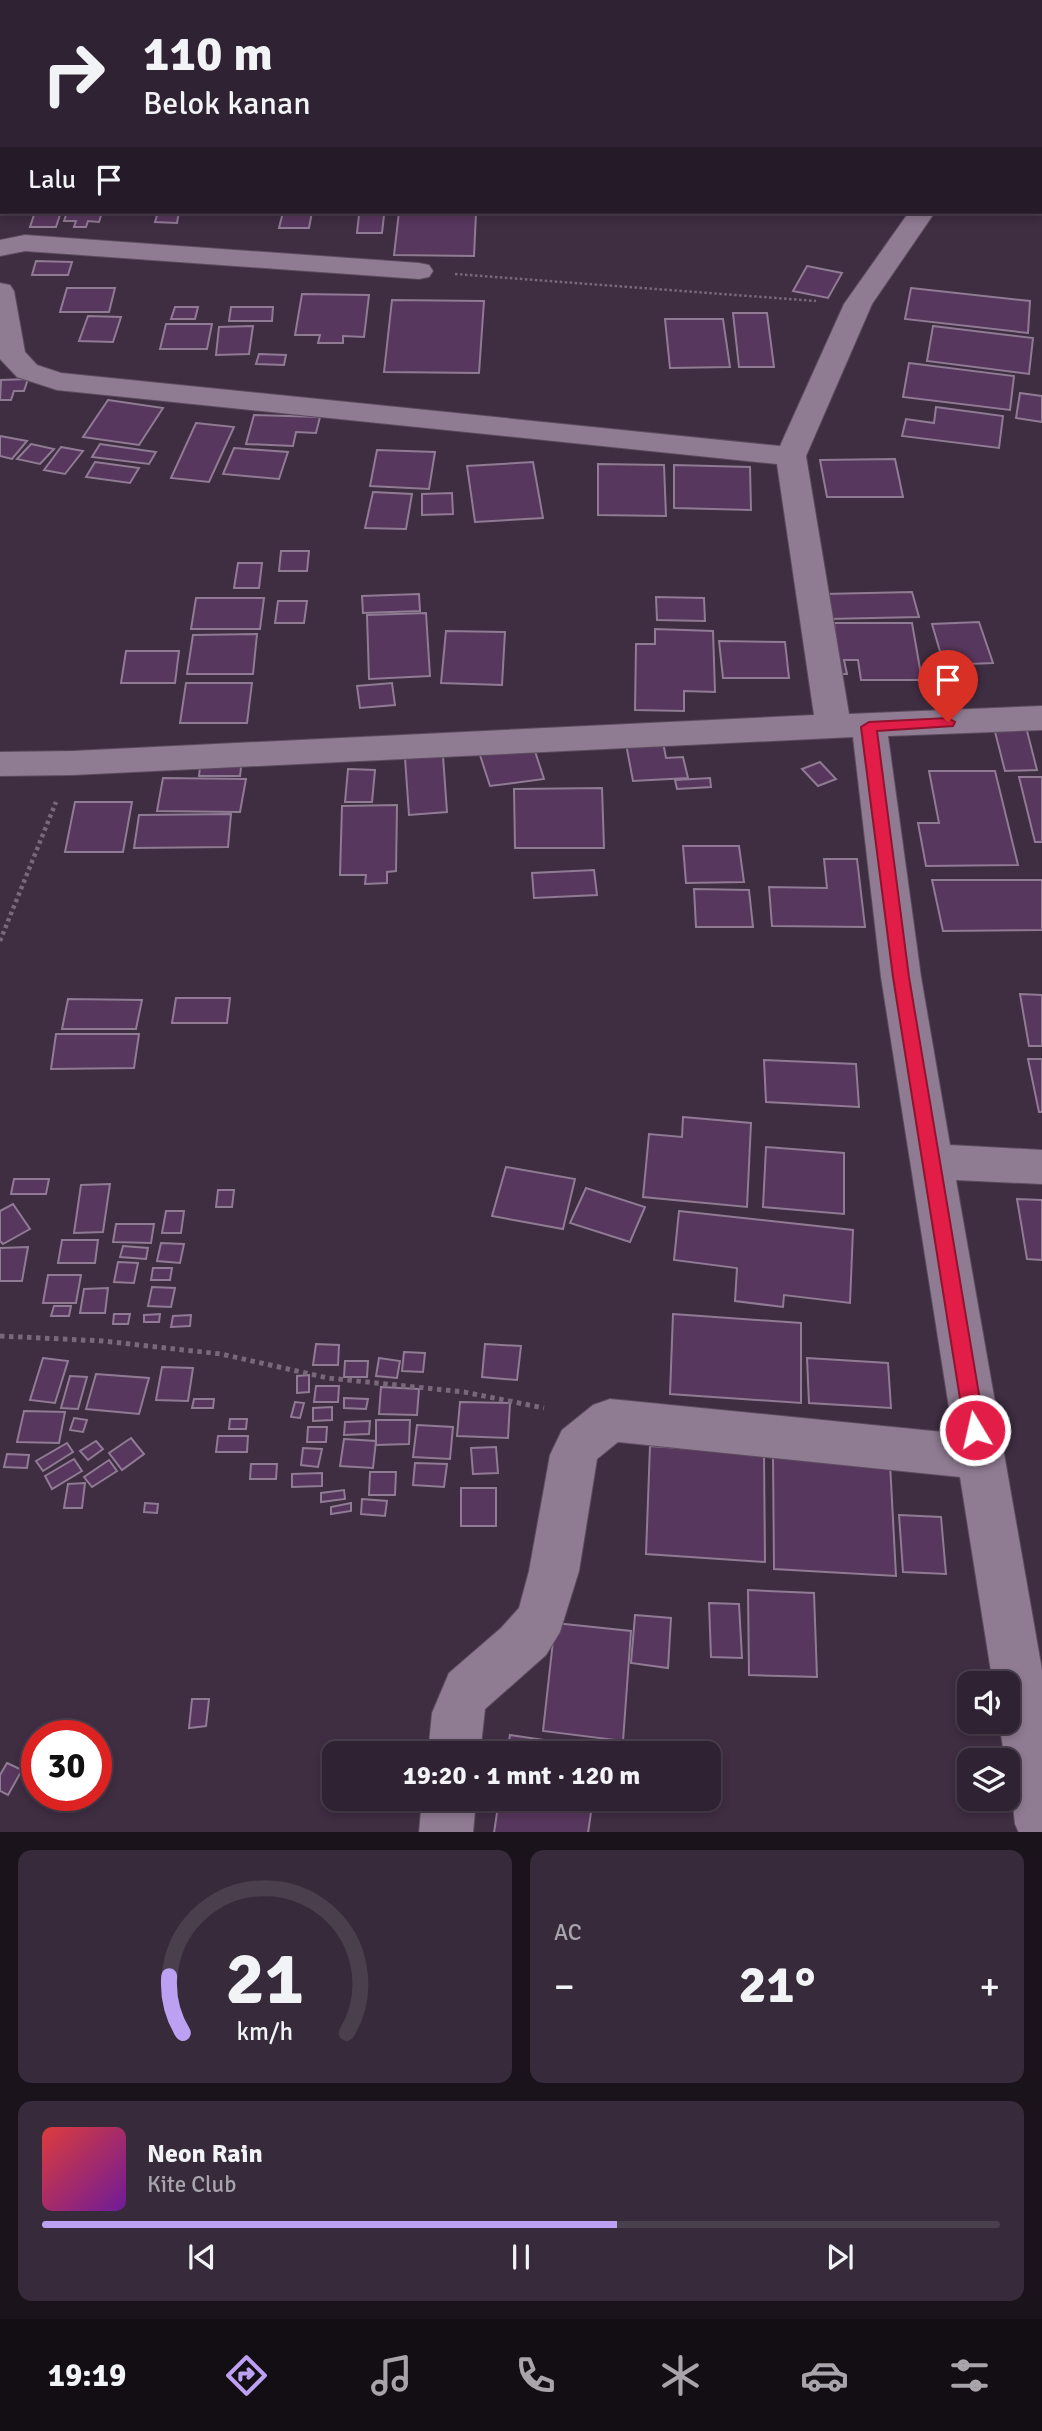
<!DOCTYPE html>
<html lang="id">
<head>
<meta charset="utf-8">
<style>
	body { margin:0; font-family:Signika,sans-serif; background:#372a3a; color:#f1f3f6; height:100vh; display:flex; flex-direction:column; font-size:26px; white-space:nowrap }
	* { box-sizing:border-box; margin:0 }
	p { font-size:23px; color:#a7a4ac }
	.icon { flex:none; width:38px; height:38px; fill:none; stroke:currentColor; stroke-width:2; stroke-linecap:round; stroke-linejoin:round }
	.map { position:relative; height:1832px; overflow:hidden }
	.panel { display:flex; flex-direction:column; gap:18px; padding:18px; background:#1a131c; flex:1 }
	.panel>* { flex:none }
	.banner { position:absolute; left:0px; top:0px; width:1043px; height:214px; box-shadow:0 4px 10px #0003,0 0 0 2px #4a3f4d; background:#2f2232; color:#f1f3f6; overflow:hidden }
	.controls { position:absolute; left:957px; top:1671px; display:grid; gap:14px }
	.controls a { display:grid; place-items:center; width:63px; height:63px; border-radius:14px; background:#2f2232; box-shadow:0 4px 10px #0003,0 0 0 2px #4a3f4d; font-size:35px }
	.speed { position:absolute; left:21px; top:1720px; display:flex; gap:14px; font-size:35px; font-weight:700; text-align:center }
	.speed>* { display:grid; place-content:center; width:91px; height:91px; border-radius:50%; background:#2f2232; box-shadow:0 4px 10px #0003,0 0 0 2px #4a3f4d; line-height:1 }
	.speed .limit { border:10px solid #d22; background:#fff; color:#111 }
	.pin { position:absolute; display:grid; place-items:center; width:60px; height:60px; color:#fff; margin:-72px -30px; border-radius:50% 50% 50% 0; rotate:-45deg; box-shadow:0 0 7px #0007 }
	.pin .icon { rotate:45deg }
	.me { position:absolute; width:77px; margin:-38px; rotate:351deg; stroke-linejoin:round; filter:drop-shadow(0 0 5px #0008) }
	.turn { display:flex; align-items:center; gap:24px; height:147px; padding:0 28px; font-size:32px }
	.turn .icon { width:91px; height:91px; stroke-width:2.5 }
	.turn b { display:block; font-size:49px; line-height:60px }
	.then { display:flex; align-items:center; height:66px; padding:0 28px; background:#0003; gap:14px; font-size:26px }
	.big { font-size:52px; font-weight:700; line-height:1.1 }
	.panel .tile { flex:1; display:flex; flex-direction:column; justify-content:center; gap:10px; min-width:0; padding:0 24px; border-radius:14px; background:#372a3a }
	.panel .dial { align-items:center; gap:0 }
	.dial svg { height:182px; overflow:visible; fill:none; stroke:#4a3f4d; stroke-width:7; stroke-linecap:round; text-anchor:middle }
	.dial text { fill:#f1f3f6; stroke:none }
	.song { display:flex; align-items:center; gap:21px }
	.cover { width:84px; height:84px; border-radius:10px; background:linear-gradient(135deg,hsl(0 70% 55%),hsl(280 70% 35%)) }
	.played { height:7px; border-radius:4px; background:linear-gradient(90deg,#bca0f2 60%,#4a3f4d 60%) }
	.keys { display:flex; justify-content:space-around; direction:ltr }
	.heat { display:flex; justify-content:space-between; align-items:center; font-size:38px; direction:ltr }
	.panel .tiles { flex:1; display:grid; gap:18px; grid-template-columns:1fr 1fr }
	.tile:last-child { grid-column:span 2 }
	.trip { position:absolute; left:322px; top:1741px; width:399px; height:70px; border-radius:14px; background:#2f2232; box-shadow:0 4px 10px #0003,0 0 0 2px #4a3f4d; font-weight:700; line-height:70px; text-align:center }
	.tab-bar { display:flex; height:112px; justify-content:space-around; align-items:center; background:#130e14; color:#a7a4ac }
	.tab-bar .icon { width:49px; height:49px }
	.tab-bar .selected { color:#bca0f2 }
	.tab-bar b { font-size:32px; color:#f1f3f6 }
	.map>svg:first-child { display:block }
</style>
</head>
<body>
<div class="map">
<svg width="1042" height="1833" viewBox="0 0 1042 1833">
	<rect width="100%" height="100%" fill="#3f2d42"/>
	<g fill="#58375e" stroke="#8f7b93" stroke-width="2">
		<polygon points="35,212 61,212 56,227 30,227"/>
		<polygon points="67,212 102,212 99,222 88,221 86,227 74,227 76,221 64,221"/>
		<polygon points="158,212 179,212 177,223 155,222"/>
		<polygon points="268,212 312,212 309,228 279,228 283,212"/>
		<polygon points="399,212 476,213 474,256 394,255"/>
		<polygon points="359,215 384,215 382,233 357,233"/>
		<polygon points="36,261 72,262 68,275 32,275"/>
		<polygon points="807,266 842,273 828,298 793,291"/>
		<polygon points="67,288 115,288 109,312 60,312"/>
		<polygon points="911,288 1030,301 1028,333 905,319"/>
		<polygon points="302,294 369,295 364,337 343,336 343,343 318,343 320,335 295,335"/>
		<polygon points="392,300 484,301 479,373 384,372"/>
		<polygon points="175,307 198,307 195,319 171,319"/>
		<polygon points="231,307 273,307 272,321 229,321"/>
		<polygon points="733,313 767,313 774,367 739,367"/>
		<polygon points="88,316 121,317 113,342 79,341"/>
		<polygon points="665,319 723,319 730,367 670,368"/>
		<polygon points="166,324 212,324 207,349 160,349"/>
		<polygon points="253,326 249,354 216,355 219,327"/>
		<polygon points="933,326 1033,338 1029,374 927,361"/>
		<polygon points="259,354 286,355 284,365 256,364"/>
		<polygon points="909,363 1014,376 1010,410 903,397"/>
		<polygon points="28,379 24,391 14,391 11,400 0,400 1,380"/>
		<polygon points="1020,393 1042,396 1042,422 1016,418"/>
		<polygon points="108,400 163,408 139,445 83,437"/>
		<polygon points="936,407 1003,416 999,448 902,436 906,419 934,423"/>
		<polygon points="254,415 320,417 316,433 296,432 293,446 246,444"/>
		<polygon points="196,423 234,427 209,482 171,478"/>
		<polygon points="0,436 27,441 12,459 0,456"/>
		<polygon points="31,444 54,449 40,464 17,459"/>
		<polygon points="100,444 156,452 149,464 92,457"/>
		<polygon points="61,447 83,451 65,474 44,470"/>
		<polygon points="234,448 288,452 279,479 223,474"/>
		<polygon points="377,450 435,452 429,489 370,486"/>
		<polygon points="895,459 903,497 827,497 820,460"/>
		<polygon points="95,462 139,468 130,483 86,477"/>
		<polygon points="533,462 543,518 475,522 467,466"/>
		<polygon points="598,464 664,465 666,516 598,515"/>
		<polygon points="674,465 750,467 751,510 674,508"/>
		<polygon points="373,492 412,494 406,529 365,528"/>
		<polygon points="452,493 453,514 422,515 422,494"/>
		<polygon points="281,551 309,551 307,571 279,571"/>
		<polygon points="238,563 262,563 259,588 234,588"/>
		<polygon points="912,592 919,617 828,619 823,594"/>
		<polygon points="419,594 420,611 363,613 362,596"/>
		<polygon points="656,597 704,598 705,621 657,620"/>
		<polygon points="196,598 264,598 260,629 191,629"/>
		<polygon points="278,601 307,601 304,623 275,623"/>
		<polygon points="426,613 430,676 369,679 367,615"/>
		<polygon points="979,622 993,663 944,665 932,624"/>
		<polygon points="834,623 912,623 922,680 861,680 858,660 844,660 847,674 829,674 836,641"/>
		<polygon points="655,629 713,631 715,692 684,691 684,711 635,710 636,644 655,644"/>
		<polygon points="446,631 505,632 502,685 441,683"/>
		<polygon points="257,634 253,674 187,674 193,635"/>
		<polygon points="719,641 785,642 789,678 723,678"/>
		<polygon points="126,651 179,651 175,683 121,683"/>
		<polygon points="186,683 252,683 247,723 180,723"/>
		<polygon points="392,683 395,705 360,708 357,686"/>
		<polygon points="1025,723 1037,770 1005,771 993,724"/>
		<polygon points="663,742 666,758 683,757 688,778 633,781 626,744"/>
		<polygon points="533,745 544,779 490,786 478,749"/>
		<polygon points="443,756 447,812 409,815 405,758"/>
		<polygon points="201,759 242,759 240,776 199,776"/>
		<polygon points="820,762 836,779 818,786 802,769"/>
		<polygon points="348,769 375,770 372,802 345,802"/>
		<polygon points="929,771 995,771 1018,865 926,866 918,823 939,823"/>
		<polygon points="1019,777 1042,777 1042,842 1035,842"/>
		<polygon points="163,778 246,779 240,812 157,811"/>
		<polygon points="710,778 711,787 677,789 675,780"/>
		<polygon points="602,788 604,848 515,848 514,789"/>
		<polygon points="75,802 132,802 123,852 65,852"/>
		<polygon points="397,805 396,871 387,872 387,883 365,884 366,875 340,875 342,806"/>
		<polygon points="231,814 228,847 134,848 139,815"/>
		<polygon points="683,846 739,846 744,882 686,883"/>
		<polygon points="824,859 857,859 865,927 772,926 769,887 827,888"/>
		<polygon points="594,870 597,895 534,898 532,873"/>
		<polygon points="932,880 1042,880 1042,930 943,931"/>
		<polygon points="694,889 749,890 753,927 696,927"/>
		<polygon points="1020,994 1042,995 1042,1046 1029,1046"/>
		<polygon points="176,998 230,998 227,1023 172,1023"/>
		<polygon points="68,999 142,1000 136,1029 62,1029"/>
		<polygon points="56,1034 139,1034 134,1068 51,1069"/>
		<polygon points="1028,1059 1042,1059 1042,1112 1039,1112"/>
		<polygon points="764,1060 856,1064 859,1107 766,1102"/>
		<polygon points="683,1117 751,1123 747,1207 643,1197 649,1134 682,1137"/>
		<polygon points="766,1147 844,1153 844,1214 763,1207"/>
		<polygon points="506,1167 575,1179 563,1229 492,1216"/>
		<polygon points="14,1179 49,1179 46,1194 11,1194"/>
		<polygon points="110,1184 103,1232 74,1233 81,1185"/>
		<polygon points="586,1188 645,1207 630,1242 570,1223"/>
		<polygon points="218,1190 234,1190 232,1207 216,1207"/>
		<polygon points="1017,1199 1042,1200 1042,1260 1027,1259"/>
		<polygon points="13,1204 30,1229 3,1244 0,1241 0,1211"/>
		<polygon points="166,1211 184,1211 181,1233 162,1233"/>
		<polygon points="679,1211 853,1230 850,1303 784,1295 783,1307 735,1301 737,1268 674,1260"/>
		<polygon points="116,1224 154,1224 151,1243 113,1242"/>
		<polygon points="62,1240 98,1240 95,1263 58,1263"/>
		<polygon points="161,1243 184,1244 180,1263 157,1261"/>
		<polygon points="123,1246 148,1248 146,1259 120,1257"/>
		<polygon points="28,1247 22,1281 0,1281 0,1248"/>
		<polygon points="118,1262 138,1263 134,1283 114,1282"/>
		<polygon points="153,1268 172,1268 170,1280 151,1280"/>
		<polygon points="48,1275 81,1275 76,1303 43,1303"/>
		<polygon points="152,1287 175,1288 171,1307 148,1306"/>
		<polygon points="108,1288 105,1313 80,1313 84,1289"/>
		<polygon points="54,1306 71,1306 69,1316 51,1316"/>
		<polygon points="114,1314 130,1314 128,1324 113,1324"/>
		<polygon points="160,1314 159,1322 144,1322 144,1315"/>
		<polygon points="673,1314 801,1323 801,1403 670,1394"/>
		<polygon points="191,1315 190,1326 171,1327 173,1316"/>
		<polygon points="316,1344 339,1345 338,1365 313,1365"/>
		<polygon points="485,1344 521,1346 517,1380 482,1377"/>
		<polygon points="404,1352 425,1353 423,1372 402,1371"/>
		<polygon points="43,1358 68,1361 55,1403 30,1400"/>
		<polygon points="379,1358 400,1361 397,1378 376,1376"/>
		<polygon points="807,1358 888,1363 891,1408 809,1403"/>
		<polygon points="345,1361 368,1361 367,1377 344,1377"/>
		<polygon points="162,1367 193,1368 188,1401 156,1400"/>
		<polygon points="96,1374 149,1378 139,1414 86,1409"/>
		<polygon points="309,1375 309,1392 297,1393 297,1376"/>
		<polygon points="70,1376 87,1377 78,1409 61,1408"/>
		<polygon points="316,1386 339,1386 338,1402 314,1402"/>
		<polygon points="381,1387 419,1389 417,1415 379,1414"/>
		<polygon points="344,1398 368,1399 366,1409 344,1408"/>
		<polygon points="194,1399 214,1399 213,1408 192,1408"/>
		<polygon points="295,1402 304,1403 300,1418 291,1417"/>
		<polygon points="460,1402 510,1403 508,1438 457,1436"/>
		<polygon points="332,1407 332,1420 313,1421 313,1408"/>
		<polygon points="24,1411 65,1412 59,1443 17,1442"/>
		<polygon points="74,1418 87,1420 83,1432 70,1430"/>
		<polygon points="230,1419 247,1419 246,1429 229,1429"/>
		<polygon points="376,1420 410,1420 409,1444 376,1445"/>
		<polygon points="370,1421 369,1434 344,1435 345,1422"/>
		<polygon points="417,1425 453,1427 450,1459 413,1457"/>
		<polygon points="308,1427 327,1427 326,1442 307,1442"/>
		<polygon points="218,1436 248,1436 247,1452 216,1452"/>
		<polygon points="131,1438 144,1454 122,1470 109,1453"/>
		<polygon points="344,1439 376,1441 373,1468 340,1466"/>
		<polygon points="96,1441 103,1449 88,1460 80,1451"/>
		<polygon points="67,1443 73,1452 43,1471 36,1461"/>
		<polygon points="650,1446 764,1454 765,1562 646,1554"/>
		<polygon points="496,1447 498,1473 473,1474 471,1448"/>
		<polygon points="303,1448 322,1449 318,1467 301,1465"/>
		<polygon points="7,1454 29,1455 27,1468 4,1467"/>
		<polygon points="773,1456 890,1463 896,1576 774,1569"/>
		<polygon points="74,1459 82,1471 52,1489 45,1476"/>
		<polygon points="109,1460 117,1471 92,1487 84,1477"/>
		<polygon points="415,1463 447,1464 444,1487 413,1485"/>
		<polygon points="251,1464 277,1464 276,1479 250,1479"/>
		<polygon points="370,1472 396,1472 395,1495 369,1495"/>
		<polygon points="322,1473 322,1486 292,1487 292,1474"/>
		<polygon points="85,1483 82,1508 64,1508 68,1484"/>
		<rect x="461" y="1488" width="35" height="38"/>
		<polygon points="344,1490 345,1499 321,1502 321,1493"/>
		<polygon points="362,1499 387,1501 385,1516 361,1514"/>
		<polygon points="145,1503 158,1504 157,1513 144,1512"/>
		<polygon points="351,1503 351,1511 331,1514 331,1507"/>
		<polygon points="899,1515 941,1517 946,1574 903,1572"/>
		<polygon points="748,1590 814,1593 817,1677 749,1675"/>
		<polygon points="709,1603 739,1604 742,1658 711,1657"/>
		<polygon points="635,1615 671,1618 668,1668 631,1663"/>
		<polygon points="555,1623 631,1631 623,1741 543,1731"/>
		<polygon points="192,1699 209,1699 206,1726 189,1728"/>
		<polygon points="510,1735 599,1748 599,1754 507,1754"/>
		<polygon points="7,1763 22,1770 8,1795 0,1791 0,1775"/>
		<polygon points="499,1799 593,1799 588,1833 494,1833"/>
	</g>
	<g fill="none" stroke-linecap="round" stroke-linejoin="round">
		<g stroke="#5b4c5d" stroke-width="2">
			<g id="minor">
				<polygon points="20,0 42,0 19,2"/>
				<polygon points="474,0 496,0 473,2"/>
				<polygon points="0,23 2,23 0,38"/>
				<rect x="1041" y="155" width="1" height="16"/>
				<polygon points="909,212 935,212 872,304 806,456 849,714 1042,706 1042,730 888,736 921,977 950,1145 1042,1150 1042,1184 956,1180 1042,1670 1042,1833 1019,1833 1015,1824 1008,1760 1005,1760 999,1722 1008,1722 1008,1684 993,1684 960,1477 618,1442 597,1459 579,1571 560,1632 546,1655 485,1709 480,1754 428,1754 432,1713 449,1673 501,1628 519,1608 529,1571 550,1455 562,1430 593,1405 610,1399 953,1433 881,977 853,737 73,775 0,776 0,752 73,751 814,715 777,464 57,390 17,377 0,359 0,283 10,285 14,291 25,352 37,365 61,373 780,446 844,304"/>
				<polygon points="25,235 419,263 429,265 433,271 429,277 419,279 25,251 0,256 0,240"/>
				<polygon points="422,1799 476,1799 473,1833 419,1833"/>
			</g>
		</g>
		<polyline stroke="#78687a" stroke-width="2.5" stroke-dasharray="2.5 2.5" stroke-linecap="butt" points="455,274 816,301"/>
		<polyline stroke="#78687a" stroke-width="4.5" stroke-dasharray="3.5 3.5" stroke-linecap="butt" points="0,941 56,802"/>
		<polyline stroke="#78687a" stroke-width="5" stroke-dasharray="4.5 4.5" stroke-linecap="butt" points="0,1336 103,1341 221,1354 328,1378 464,1392 544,1408"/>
		<use href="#minor" fill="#8f7b92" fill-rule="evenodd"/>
	</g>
	<polygon fill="#e11d48" stroke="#92132f" stroke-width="2" points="948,718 955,722 953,726 877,731 909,977 985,1430 982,1436 975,1439 968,1436 965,1430 893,977 861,727 869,722"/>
</svg>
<div class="controls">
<a><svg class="icon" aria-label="sound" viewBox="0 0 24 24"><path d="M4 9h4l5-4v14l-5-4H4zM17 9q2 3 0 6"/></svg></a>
<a><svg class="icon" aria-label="layers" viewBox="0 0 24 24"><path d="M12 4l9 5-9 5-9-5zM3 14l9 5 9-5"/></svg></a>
</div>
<div class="speed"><div class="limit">30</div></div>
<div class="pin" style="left:948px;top:722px;background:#d93025"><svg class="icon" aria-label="arrive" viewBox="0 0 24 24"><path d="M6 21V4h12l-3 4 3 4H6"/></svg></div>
<svg class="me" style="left:975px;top:1430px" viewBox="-20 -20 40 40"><circle r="17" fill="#e11d48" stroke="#fff" stroke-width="3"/><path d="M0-11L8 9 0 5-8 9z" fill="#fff"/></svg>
<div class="trip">19:20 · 1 mnt · 120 m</div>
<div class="banner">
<div class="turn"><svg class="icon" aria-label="right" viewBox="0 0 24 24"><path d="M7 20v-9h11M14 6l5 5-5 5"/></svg><div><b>110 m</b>Belok kanan</div></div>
<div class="then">Lalu<svg class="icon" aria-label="arrive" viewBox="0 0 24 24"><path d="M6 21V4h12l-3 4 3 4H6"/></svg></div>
</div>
</div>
<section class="panel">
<div class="tiles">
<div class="tile dial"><svg viewBox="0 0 100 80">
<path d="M14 69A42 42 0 1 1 86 69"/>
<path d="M14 69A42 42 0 0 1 8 44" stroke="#bca0f2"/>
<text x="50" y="56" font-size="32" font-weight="700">21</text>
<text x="50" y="72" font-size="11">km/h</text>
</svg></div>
<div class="tile"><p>AC</p>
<div class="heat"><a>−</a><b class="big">21°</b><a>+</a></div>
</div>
<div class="tile">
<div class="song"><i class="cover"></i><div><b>Neon Rain</b><p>Kite Club</p></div></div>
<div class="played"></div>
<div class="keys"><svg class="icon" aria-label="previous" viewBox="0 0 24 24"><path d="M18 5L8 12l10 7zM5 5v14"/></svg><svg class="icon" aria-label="pause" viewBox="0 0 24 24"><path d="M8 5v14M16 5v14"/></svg><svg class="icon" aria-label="next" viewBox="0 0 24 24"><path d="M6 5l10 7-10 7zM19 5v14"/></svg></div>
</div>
</div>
</section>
<nav class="tab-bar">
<b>19:19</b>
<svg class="icon selected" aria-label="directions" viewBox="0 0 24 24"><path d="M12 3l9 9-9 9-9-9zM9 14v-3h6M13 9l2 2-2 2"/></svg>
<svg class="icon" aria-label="music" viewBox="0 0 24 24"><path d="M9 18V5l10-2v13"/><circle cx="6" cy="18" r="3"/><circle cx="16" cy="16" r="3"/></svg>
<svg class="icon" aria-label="phone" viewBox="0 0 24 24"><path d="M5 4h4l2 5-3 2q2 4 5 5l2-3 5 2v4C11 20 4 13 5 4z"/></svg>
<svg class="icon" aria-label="climate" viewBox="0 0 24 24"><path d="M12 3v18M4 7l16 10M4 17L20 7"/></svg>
<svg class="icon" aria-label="car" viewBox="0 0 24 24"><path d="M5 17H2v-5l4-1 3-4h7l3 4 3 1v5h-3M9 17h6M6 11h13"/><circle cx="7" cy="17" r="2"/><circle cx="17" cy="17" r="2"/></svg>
<svg class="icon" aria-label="filters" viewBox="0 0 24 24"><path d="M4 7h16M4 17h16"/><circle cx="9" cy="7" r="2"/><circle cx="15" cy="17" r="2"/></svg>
</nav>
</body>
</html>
